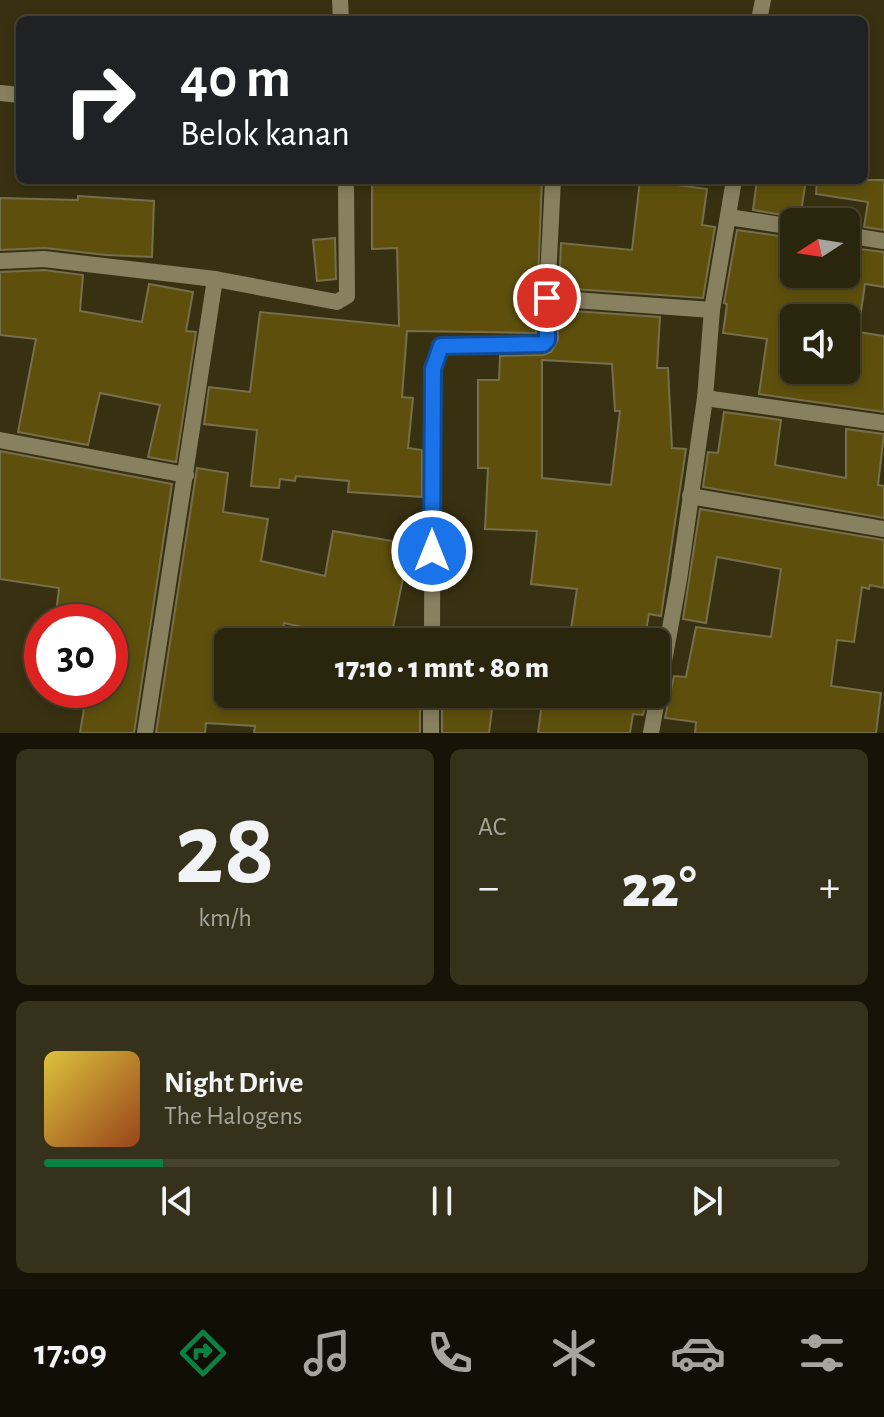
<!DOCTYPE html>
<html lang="id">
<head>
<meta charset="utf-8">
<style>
	body { margin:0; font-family:"Alegreya Sans",sans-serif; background:#36311b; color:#f1f3f6; height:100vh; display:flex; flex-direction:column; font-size:30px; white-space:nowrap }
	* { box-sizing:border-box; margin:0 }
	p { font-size:26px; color:#a5a59d }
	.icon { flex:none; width:44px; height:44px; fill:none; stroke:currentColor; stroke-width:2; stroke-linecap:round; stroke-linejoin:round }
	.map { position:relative; height:733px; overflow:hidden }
	.drawer { display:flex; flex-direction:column; gap:16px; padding:16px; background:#171407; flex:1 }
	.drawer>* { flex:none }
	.banner { position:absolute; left:16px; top:16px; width:852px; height:168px; border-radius:12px; box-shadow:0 4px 12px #0003,0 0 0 2px #46422e; background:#202124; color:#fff; overflow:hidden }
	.needle { width:52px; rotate:258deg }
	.controls { position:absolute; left:780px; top:208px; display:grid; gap:16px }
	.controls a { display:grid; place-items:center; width:80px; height:80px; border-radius:12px; background:#2a250d; box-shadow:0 4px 12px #0003,0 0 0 2px #46422e; font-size:40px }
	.speed { position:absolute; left:24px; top:604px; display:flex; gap:16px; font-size:40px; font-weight:700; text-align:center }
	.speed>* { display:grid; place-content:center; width:104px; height:104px; border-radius:50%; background:#2a250d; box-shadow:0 4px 12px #0003,0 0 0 2px #46422e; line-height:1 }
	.speed .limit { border:12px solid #d22; background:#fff; color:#111 }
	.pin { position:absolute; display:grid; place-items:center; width:68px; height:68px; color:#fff; margin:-34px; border:4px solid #fff; border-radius:50%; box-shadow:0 2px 8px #0007 }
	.me { position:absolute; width:88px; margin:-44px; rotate:0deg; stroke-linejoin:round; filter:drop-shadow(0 0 6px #0008) }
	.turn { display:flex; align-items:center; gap:28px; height:168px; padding:0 32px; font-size:36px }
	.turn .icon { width:104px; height:104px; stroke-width:2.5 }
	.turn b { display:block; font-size:56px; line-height:68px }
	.big { font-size:60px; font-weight:800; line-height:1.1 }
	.drawer .widget { flex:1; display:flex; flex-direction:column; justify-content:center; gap:12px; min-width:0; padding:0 28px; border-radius:12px; background:#36311b }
	.drawer .dial { align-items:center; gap:0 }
	.dial b { font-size:104px; line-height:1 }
	.song { display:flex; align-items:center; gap:24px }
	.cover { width:96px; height:96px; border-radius:12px; background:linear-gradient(135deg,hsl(50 70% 55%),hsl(20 70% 35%)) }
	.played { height:8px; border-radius:4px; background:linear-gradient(90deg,#0b8043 15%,#46422e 15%) }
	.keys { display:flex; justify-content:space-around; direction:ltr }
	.heat { display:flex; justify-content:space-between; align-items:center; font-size:44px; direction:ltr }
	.drawer .tiles { flex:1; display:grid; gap:16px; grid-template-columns:1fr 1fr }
	.widget:last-child { grid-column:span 2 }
	.trip { position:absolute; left:214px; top:628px; width:456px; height:80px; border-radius:12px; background:#2a250d; box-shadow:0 4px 12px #0003,0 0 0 2px #46422e; font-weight:800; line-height:80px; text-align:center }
	.tabs { display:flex; height:128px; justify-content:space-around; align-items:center; background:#110f05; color:#a5a59d }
	.tabs .icon { width:56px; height:56px }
	.tabs .active { color:#0b8043 }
	.tabs b { font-size:36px; color:#f1f3f6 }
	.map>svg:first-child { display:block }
</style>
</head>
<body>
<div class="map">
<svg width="884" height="733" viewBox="0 0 884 733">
	<rect width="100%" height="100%" fill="#383111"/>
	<g fill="#5e500c" stroke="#766f4e" stroke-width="2" fill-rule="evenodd">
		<polygon points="372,180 542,180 536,333 407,331 402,397 413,398 408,448 422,450 422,497 348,492 349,481 296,476 295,481 280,479 279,488 251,486 257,430 204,424 209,387 250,392 260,312 399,326 397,248 372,249"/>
		<polygon points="640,180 707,189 702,225 715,227 703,298 559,288 561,243 632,250"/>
		<polygon points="757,180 806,180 800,218 753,210"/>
		<polygon points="817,180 884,180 884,230 864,227 868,202 816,194"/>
		<polygon points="78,196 154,201 152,257 106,255 45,248 0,250 0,198 78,200"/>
		<polygon points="737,230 794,238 794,274 858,274 861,249 884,252 884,287 865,284 860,318 794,318 794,370 846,370 846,330 884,336 884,412 759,394 767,339 723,333 727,304 724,303"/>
		<polygon points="335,238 336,279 317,281 313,240"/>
		<polygon points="44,270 83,275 80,311 142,322 149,284 193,292 186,331 196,332 176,462 148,457 160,405 100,393 88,445 18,432 36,339 0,335 0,272"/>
		<path d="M558 310 660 317 657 368H668L672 448 686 449 661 616 649 614 644 642H569L577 589 531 584 537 531 485 529 488 468H478V380H499L500 356 543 355 551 352 558 340ZM542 360 612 364 615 411H620L611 485 542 478Z"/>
		<polygon points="724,412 781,420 775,465 846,478 846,429 884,434 878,485 884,486 884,518 703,487 708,452 718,453"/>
		<polygon points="0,451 172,484 134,733 80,733 87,690 110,690 110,622 55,622 59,588 0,579"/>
		<polygon points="197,468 228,473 223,512 268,519 261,561 325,576 333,531 410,544 390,642 370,642 284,623 282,642 228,642 228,694 359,694 359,699 420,700 420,733 254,733 255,726 206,723 205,733 156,733"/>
		<polygon points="700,509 884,540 884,588 870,585 869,589 862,587 854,642 837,640 831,686 881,693 876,733 695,733 696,722 665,718 674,676 686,677 696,627 771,637 781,569 717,557 706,623 683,619"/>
		<polygon points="460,694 494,694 489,733 442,733 442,700 460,700"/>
		<polygon points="543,694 647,694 643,715 633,714 630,733 538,733"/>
	</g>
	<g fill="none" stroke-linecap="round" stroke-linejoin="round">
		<g stroke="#888160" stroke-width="16">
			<polyline points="340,0 341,20"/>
			<polyline points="759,20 763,0"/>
			<polyline points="0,93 20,95"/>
			<polyline points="728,217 794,227"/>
			<polyline points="846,235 884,241"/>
			<polyline points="0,261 44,259 215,279 337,302 347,296 346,188"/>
			<polyline points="547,298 712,310"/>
			<polyline points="705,398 884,423"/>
			<polyline points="0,440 186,475"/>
			<polyline points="690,496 884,529"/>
			<polyline points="432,642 433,369 441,346 543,344 547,340 547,298 553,180"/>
			<polyline points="145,733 215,279"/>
			<polyline points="431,733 431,694"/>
			<polyline points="651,733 679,579 705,398 712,310 734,180"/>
		</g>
	</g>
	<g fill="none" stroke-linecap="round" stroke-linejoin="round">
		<g stroke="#114b97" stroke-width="20">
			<polyline id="route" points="432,551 433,369 441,346 543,344 547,340 547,298"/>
		</g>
		<use href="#route" stroke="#1a73e8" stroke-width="14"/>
	</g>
</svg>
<div class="controls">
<a><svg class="needle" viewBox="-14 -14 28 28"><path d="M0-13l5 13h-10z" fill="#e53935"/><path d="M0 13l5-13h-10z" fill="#a5a59d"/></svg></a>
<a><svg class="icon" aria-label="sound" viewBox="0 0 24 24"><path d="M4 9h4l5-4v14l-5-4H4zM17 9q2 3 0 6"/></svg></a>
</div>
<div class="speed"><div class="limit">30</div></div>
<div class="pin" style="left:547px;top:298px;background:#d93025"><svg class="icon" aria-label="arrive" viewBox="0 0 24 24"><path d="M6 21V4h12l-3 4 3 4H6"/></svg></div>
<svg class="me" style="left:432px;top:551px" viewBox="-20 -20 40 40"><circle r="17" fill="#1a73e8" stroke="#fff" stroke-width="3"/><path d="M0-11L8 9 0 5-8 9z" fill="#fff"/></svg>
<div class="trip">17:10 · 1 mnt · 80 m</div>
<div class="banner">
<div class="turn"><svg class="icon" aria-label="right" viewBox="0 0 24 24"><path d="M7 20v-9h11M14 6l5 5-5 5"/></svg><div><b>40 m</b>Belok kanan</div></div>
</div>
</div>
<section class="drawer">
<div class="tiles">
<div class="widget dial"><b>28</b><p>km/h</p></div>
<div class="widget"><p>AC</p>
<div class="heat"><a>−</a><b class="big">22°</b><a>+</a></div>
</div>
<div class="widget">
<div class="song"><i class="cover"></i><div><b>Night Drive</b><p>The Halogens</p></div></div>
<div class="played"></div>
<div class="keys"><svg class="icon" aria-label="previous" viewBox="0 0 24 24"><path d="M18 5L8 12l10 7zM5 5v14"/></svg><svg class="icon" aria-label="pause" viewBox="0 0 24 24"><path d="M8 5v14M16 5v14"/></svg><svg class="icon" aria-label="next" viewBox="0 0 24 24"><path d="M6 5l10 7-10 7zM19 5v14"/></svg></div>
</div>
</div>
</section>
<nav class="tabs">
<b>17:09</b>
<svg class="icon active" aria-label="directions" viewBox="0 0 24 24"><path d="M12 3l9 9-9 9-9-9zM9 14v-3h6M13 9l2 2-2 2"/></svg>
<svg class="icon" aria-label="music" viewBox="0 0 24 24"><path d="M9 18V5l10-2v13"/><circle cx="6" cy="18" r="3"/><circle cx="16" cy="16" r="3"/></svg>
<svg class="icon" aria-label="phone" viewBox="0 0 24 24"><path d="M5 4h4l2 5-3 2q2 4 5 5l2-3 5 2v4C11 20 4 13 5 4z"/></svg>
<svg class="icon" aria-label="climate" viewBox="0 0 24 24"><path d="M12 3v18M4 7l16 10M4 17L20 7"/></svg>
<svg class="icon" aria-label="car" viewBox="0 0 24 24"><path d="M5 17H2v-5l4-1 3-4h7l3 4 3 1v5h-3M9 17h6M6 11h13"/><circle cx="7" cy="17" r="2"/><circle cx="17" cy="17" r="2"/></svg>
<svg class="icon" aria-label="filters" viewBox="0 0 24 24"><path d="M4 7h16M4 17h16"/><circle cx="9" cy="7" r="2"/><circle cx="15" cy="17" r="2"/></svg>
</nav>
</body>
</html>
